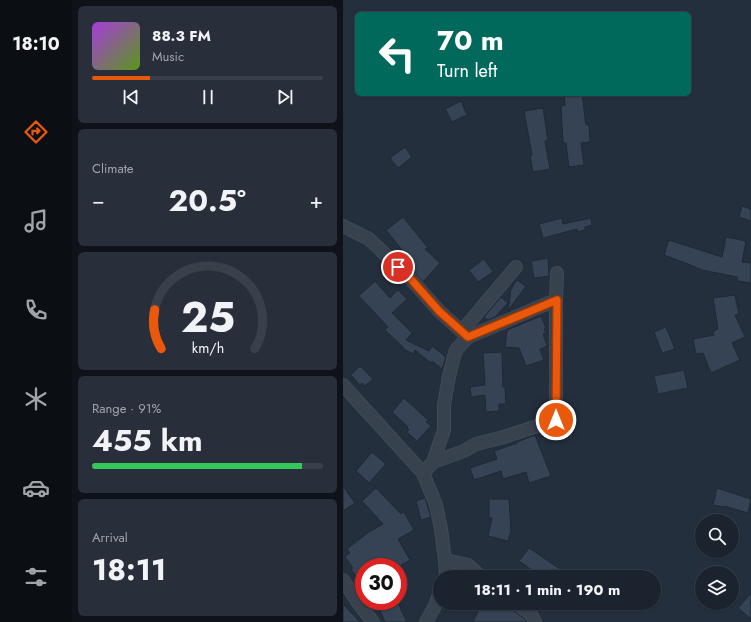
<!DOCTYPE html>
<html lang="en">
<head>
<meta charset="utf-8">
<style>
	body { margin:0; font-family:Jost,sans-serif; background:#282f3a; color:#f1f3f6; height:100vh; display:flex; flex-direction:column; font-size:15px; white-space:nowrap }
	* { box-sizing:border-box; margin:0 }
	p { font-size:13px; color:#a0a4aa }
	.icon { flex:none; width:22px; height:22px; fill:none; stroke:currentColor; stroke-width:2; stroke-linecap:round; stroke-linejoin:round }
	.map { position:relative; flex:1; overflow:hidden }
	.sheet { display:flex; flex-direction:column; gap:6px; padding:6px; background:#0f1319; width:271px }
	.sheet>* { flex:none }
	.top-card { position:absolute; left:12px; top:12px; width:336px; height:84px; border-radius:6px; box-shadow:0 1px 3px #0004,0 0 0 1px #39404a; background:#00695c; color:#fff; overflow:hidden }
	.controls { position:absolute; left:352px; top:514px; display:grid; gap:8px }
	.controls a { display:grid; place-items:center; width:44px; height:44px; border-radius:50%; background:#1b232e; box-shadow:0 1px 3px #0004,0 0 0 1px #39404a; font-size:20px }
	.speed { position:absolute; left:12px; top:558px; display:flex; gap:8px; font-size:20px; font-weight:700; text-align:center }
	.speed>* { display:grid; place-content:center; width:52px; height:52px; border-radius:50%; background:#1b232e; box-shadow:0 1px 3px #0004,0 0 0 1px #39404a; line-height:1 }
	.speed .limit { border:6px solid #d22; background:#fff; color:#111 }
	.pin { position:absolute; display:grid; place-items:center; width:34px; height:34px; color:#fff; margin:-17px; border:2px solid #fff; border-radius:50%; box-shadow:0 1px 4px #0007 }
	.me { position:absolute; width:44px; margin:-22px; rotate:0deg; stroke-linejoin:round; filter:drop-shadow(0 0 3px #0008) }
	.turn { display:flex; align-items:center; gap:14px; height:84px; padding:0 16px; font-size:18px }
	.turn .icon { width:52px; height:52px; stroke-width:2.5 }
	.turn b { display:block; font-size:28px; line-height:34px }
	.big { font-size:30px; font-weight:700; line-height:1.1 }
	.sheet .widget { flex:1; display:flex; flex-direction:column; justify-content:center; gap:6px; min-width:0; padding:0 14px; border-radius:6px; background:#282f3a }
	.sheet .dial { align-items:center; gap:0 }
	.dial svg { height:104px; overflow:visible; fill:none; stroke:#39404a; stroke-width:7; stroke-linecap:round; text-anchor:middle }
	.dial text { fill:#f1f3f6; stroke:none }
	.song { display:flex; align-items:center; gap:12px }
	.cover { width:48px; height:48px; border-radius:6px; background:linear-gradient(135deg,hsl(280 70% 55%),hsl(90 70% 35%)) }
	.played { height:4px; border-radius:2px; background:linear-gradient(90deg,#ea580c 25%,#39404a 25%) }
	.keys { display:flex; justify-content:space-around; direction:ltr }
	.heat { display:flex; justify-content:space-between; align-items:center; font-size:22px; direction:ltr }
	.charge { height:6px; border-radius:3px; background:linear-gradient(90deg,#34c759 91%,#39404a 0) }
	.trip { position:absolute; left:90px; top:570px; width:228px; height:40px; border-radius:20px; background:#1b232e; box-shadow:0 1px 3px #0004,0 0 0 1px #39404a; font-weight:700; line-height:40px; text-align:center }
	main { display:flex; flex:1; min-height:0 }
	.dock { display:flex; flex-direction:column; width:72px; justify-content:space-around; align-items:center; background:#0b0e12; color:#a0a4aa }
	.dock .icon { width:28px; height:28px }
	.dock .selected { color:#ea580c }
	.dock b { font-size:18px; color:#f1f3f6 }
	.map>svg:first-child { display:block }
</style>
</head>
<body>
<main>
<nav class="dock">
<b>18:10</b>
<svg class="icon selected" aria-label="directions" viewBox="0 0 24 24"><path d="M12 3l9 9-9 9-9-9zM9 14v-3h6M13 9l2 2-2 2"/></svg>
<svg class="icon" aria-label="music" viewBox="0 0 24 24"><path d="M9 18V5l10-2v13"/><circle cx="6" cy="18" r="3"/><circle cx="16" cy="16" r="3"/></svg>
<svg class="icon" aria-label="phone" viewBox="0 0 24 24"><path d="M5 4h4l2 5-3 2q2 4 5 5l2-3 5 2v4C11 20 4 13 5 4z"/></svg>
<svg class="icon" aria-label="climate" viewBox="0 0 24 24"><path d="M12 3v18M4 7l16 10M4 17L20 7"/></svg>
<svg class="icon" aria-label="car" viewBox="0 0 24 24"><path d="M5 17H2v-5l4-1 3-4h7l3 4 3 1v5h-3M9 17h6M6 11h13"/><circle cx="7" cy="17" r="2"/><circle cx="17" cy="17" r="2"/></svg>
<svg class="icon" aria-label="filters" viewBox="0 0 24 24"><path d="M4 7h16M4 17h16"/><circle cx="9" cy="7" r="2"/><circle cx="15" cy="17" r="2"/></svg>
</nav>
<section class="sheet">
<div class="widget">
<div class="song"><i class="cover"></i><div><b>88.3 FM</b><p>Music</p></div></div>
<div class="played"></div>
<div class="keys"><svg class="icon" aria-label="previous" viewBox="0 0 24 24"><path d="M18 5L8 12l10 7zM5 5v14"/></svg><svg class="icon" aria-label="pause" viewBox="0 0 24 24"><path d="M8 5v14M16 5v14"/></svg><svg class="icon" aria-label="next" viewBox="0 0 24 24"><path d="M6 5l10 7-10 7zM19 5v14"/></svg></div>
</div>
<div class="widget"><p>Climate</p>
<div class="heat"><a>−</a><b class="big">20.5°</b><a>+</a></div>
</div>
<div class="widget dial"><svg viewBox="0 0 100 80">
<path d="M14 69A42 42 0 1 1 86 69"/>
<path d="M14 69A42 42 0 0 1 9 39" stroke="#ea580c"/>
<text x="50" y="56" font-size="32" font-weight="700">25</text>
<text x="50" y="72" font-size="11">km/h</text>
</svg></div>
<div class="widget"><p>Range · 91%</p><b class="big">455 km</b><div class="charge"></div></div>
<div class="widget"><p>Arrival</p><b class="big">18:11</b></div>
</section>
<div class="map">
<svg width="408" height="622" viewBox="0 0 408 622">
	<rect width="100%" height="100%" fill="#242f3e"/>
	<g fill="#364354" stroke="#1f2835">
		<polygon points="221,94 239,94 243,125 246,125 247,142 238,143 241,165 226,167 223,143 220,143 218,106 222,105"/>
		<polygon points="118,101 124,115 109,122 102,109"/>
		<polygon points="200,108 205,141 202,141 207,169 190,172 187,156 189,155 181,111"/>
		<polygon points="62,147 69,157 55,168 47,158"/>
		<polygon points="399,206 408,209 408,221 396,217"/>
		<polygon points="60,217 85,248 82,249 97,263 80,282 68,268 71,265 43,230"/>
		<polygon points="219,218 220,224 248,218 249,225 242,227 242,230 234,232 234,229 200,238 196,224"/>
		<polygon points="383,237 403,241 399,262 408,263 408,283 394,281 394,277 359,270 345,264 321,255 326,240 379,257"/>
		<polygon points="205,258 206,276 191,278 188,261"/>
		<polygon points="141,259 150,272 135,282 126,270"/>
		<polygon points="174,280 183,286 165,311 168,289"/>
		<polygon points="32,281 47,298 55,290 64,299 49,313 69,333 63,340 86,351 89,346 103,357 99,369 89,361 88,363 72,350 71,354 60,349 61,348 42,330 45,327 16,296"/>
		<polygon points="392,295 396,314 392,315 402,337 389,343 397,360 368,373 360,353 353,354 350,339 371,335 370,332 375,329 370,298"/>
		<polygon points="158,297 165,303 152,317 145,320 141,317"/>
		<polygon points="198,316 203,328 201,329 203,333 200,334 204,346 197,349 201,360 183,366 176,348 162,347 164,330"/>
		<polygon points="323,327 332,349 319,353 311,332"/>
		<polygon points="159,352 160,387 162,387 163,404 156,404 156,411 143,412 142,395 128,397 127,387 142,385 140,353"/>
		<polygon points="17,366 30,379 22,386 19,383 17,385 8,375"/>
		<polygon points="341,370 345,388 315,394 311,376"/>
		<polygon points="61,398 85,420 83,422 88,426 74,441 64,432 66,430 64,428 65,427 49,412"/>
		<polygon points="192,435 208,476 186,483 183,472 160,479 158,471 131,480 127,468 154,459 151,451 174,443 174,442"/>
		<polygon points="29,452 43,464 26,483 13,471"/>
		<polygon points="0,486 12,503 0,511"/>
		<polygon points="33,488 58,514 61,512 71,530 55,539 67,560 55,567 21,567 21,588 8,569 10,568 2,557 7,553 4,549 26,532 40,524 19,501"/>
		<polygon points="374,488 408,499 405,513 381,506 381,507 370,505"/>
		<polygon points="82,498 88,517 78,520 73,501"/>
		<polygon points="146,499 166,499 168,531 165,541 145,536 149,518 146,518"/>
		<polygon points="186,548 217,569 211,577 199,577 176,561"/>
		<polygon points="408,593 408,619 395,608"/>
		<polygon points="33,601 54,601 64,622 42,622"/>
		<polygon points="139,603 166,603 168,609 182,619 184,622 130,622"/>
		<polygon points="0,604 17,622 0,622"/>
	</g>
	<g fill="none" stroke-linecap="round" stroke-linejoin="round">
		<g stroke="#414a57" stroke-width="14">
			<g id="minor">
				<polyline points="0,226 26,239 66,277 96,311 125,337 213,300 214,273"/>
				<polyline points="0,385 80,473 93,505 98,529 102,560 103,574 102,577"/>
				<polyline points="90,462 121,451 133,444 161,437 213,420 213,300"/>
				<polyline points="80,473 90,462 101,430 101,405 106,376 110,360 113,350 125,337 124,325 173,267"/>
				<polyline points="102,560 125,565 138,577"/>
				<polyline points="0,580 16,604 30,622"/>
				<polyline points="173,603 188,614 192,622"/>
				<polyline points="83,622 92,606 97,591"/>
			</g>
		</g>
		<use href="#minor" stroke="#38414e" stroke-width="12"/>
	</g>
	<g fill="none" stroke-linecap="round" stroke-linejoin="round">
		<g stroke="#983908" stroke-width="10">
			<polyline id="route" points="55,267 66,277 96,311 125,337 214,300 213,420"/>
		</g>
		<use href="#route" stroke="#ea580c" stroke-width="7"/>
	</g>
</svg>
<div class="controls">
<a><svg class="icon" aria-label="search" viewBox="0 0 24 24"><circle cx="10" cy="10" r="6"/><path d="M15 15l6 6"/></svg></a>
<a><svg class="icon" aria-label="layers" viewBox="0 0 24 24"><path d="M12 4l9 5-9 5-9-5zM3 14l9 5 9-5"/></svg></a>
</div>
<div class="speed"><div class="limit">30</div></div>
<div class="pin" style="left:55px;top:267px;background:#d93025"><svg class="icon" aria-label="arrive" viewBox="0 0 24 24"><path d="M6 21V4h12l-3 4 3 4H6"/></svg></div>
<svg class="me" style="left:213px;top:420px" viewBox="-20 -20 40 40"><circle r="17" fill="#ea580c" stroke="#fff" stroke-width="3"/><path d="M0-11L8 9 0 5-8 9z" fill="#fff"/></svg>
<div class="trip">18:11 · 1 min · 190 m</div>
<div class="top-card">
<div class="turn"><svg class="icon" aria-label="left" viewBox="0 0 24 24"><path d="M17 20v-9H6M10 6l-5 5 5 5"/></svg><div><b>70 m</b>Turn left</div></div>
</div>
</div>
</main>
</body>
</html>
